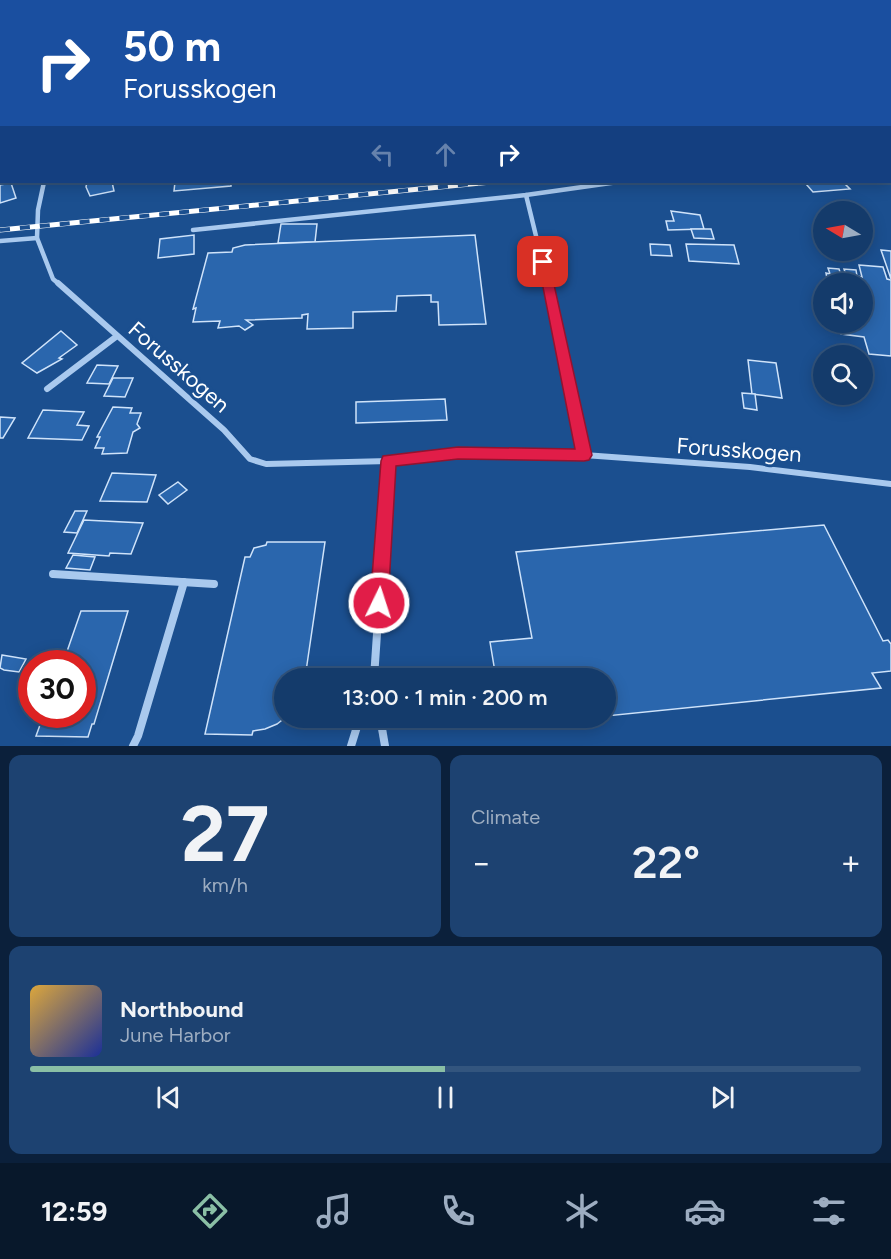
<!DOCTYPE html>
<html lang="en">
<head>
<meta charset="utf-8">
<style>
	body { margin:0; font-family:Figtree,sans-serif; background:#1d4271; color:#f1f3f6; height:100vh; display:flex; flex-direction:column; font-size:22px; white-space:nowrap }
	* { box-sizing:border-box; margin:0 }
	p { font-size:20px; color:#9dadc1 }
	.icon { flex:none; width:33px; height:33px; fill:none; stroke:currentColor; stroke-width:2; stroke-linecap:round; stroke-linejoin:round }
	.map { position:relative; height:746px; overflow:hidden }
	.details { display:flex; flex-direction:column; gap:9px; padding:9px; background:#0b203b; flex:1 }
	.details>* { flex:none }
	.top-card { position:absolute; left:0px; top:0px; width:891px; height:183px; box-shadow:0 3px 15px #0003,0 0 0 2px #33557e; background:#1a4fa0; color:#fff; overflow:hidden }
	.needle { width:39px; rotate:280deg }
	.tools { position:absolute; left:813px; top:201px; display:grid; gap:12px }
	.tools a { display:grid; place-items:center; width:60px; height:60px; border-radius:50%; background:#143b6b; box-shadow:0 3px 15px #0003,0 0 0 2px #33557e; font-size:30px }
	.speed { position:absolute; left:18px; top:650px; display:flex; gap:12px; font-size:30px; font-weight:700; text-align:center }
	.speed>* { display:grid; place-content:center; width:78px; height:78px; border-radius:50%; background:#143b6b; box-shadow:0 3px 15px #0003,0 0 0 2px #33557e; line-height:1 }
	.speed .limit { border:9px solid #d22; background:#fff; color:#111 }
	.pin { position:absolute; display:grid; place-items:center; width:51px; height:51px; color:#fff; margin:-26px; border-radius:12px; box-shadow:0 3px 9px #0006 }
	.me { position:absolute; width:66px; margin:-33px; rotate:4deg; stroke-linejoin:round; filter:drop-shadow(0 0 4px #0008) }
	.turn { display:flex; align-items:center; gap:21px; height:126px; padding:0 24px; font-size:27px }
	.turn .icon { width:78px; height:78px; stroke-width:2.5 }
	.turn b { display:block; font-size:42px; line-height:51px }
	.lanes { display:flex; align-items:center; height:57px; padding:0 24px; background:#0003; justify-content:center; gap:30px; direction:ltr }
	.lanes .off { opacity:.35 }
	.big { font-size:45px; font-weight:600; line-height:1.1 }
	.details .widget { flex:1; display:flex; flex-direction:column; justify-content:center; gap:9px; min-width:0; padding:0 21px; border-radius:12px; background:#1d4271 }
	.details .dial { align-items:center; gap:0 }
	.dial b { font-size:78px; line-height:1 }
	.song { display:flex; align-items:center; gap:18px }
	.cover { width:72px; height:72px; border-radius:9px; background:linear-gradient(135deg,hsl(40 70% 55%),hsl(230 70% 35%)) }
	.played { height:6px; border-radius:3px; background:linear-gradient(90deg,#8abfa5 50%,#33557e 50%) }
	.keys { display:flex; justify-content:space-around; direction:ltr }
	.heat { display:flex; justify-content:space-between; align-items:center; font-size:33px; direction:ltr }
	.details .tiles { flex:1; display:grid; gap:9px; grid-template-columns:1fr 1fr }
	.widget:last-child { grid-column:span 2 }
	.trip { position:absolute; left:274px; top:668px; width:342px; height:60px; border-radius:30px; background:#143b6b; box-shadow:0 3px 15px #0003,0 0 0 2px #33557e; font-weight:600; line-height:60px; text-align:center }
	.menu { display:flex; height:96px; justify-content:space-around; align-items:center; background:#08182b; color:#9dadc1 }
	.menu .icon { width:42px; height:42px }
	.menu .active { color:#8abfa5 }
	.menu b { font-size:27px; color:#f1f3f6 }
	.map>svg:first-child { display:block }
</style>
</head>
<body>
<div class="map">
<svg width="891" height="746" viewBox="0 0 891 746">
	<rect width="100%" height="100%" fill="#1b4f8f"/>
	<polygon fill="#123a6d" stroke="#9cc4f0" stroke-width="1.5" points="493,0 737,0 492,1"/>
	<g fill="#2a66ad" stroke="#cfe3fa" stroke-width="1.5">
		<polygon points="87,182 112,182 114,191 90,196 86,187"/>
		<polygon points="175,182 231,182 231,186 174,191"/>
		<polygon points="843,182 850,189 813,192 806,184"/>
		<polygon points="11,183 16,198 0,203 0,185"/>
		<polygon points="671,211 700,215 704,229 668,230 666,221 674,221"/>
		<polygon points="281,224 317,224 315,242 278,243"/>
		<polygon points="691,229 711,229 714,239 694,238"/>
		<polygon points="194,235 194,254 158,258 160,239"/>
		<polygon points="475,235 486,324 439,325 438,302 431,302 431,295 397,296 396,311 353,312 353,328 307,329 308,314 302,315 302,318 246,320 253,325 245,330 239,326 218,328 220,321 193,322 196,308 193,309 208,253 232,252 233,248 245,245"/>
		<polygon points="650,244 670,245 672,256 651,255"/>
		<polygon points="686,244 734,245 739,264 689,261"/>
		<polygon points="881,250 891,251 891,279"/>
		<polygon points="859,265 883,267 887,279 891,280 891,356 869,354 864,337 841,334 838,322 862,322 862,284 828,284 826,273 830,274 828,268 839,269 841,275 846,275 844,269 856,270 857,276 862,277"/>
		<polygon points="61,331 77,345 59,358 62,359 37,373 22,363"/>
		<polygon points="748,360 776,363 782,398 752,394"/>
		<polygon points="97,365 118,366 109,384 87,383"/>
		<polygon points="113,378 133,378 125,397 104,396"/>
		<polygon points="742,393 755,394 757,410 744,408"/>
		<polygon points="445,399 447,420 356,423 356,402"/>
		<polygon points="113,407 132,408 130,413 141,413 137,424 140,428 133,432 127,453 102,454 104,448 95,448 100,437 97,437"/>
		<polygon points="43,410 84,412 77,425 89,426 82,440 28,438"/>
		<polygon points="0,417 15,418 3,438 0,438"/>
		<polygon points="112,473 156,475 147,502 100,501"/>
		<polygon points="178,482 187,490 168,504 159,495"/>
		<polygon points="75,511 87,511 77,533 64,532"/>
		<polygon points="84,520 143,523 131,554 110,553 109,556 68,553"/>
		<polygon points="824,525 883,641 888,640 891,644 891,671 872,673 881,688 606,716 606,678 496,678 490,642 532,638 516,552"/>
		<polygon points="267,542 325,542 305,678 285,678 286,717 277,724 265,729 253,731 252,735 205,734 245,557 250,557 254,548 266,545"/>
		<polygon points="73,555 95,557 90,570 66,568"/>
		<polygon points="81,611 128,611 94,724 92,724 88,737 36,736 44,714 82,714 82,663 63,663"/>
		<polygon points="2,655 26,659 19,672 4,670 0,668"/>
		<polygon points="528,717 598,717 548,722 547,717"/>
	</g>
	<g fill="none" stroke-linecap="round" stroke-linejoin="round">
		<g stroke="#a9c9ee" stroke-width="4">
			<polyline points="58,0 60,2"/>
			<polyline points="31,2 34,0"/>
			<polyline points="160,2 163,0"/>
		</g>
		<g stroke="#a9c9ee" stroke-width="4.5">
			<polyline points="44,182 38,210 37,238 53,279 60,285"/>
			<polyline points="526,195 548,285"/>
			<polyline points="193,230 526,195 618,182"/>
			<polyline points="0,241 37,238"/>
		</g>
		<g stroke="#a9c9ee" stroke-width="6">
			<polyline points="58,283 224,430 250,459 266,464 389,461 458,453 584,455 548,283"/>
			<polyline points="47,389 117,336"/>
			<polyline points="584,455 750,467 891,484"/>
			<polyline points="387,488 389,461"/>
		</g>
		<g stroke="#a9c9ee" stroke-width="8">
			<polyline points="53,574 214,584"/>
			<polyline points="374,678 387,486"/>
			<polyline points="380,717 385,746"/>
			<polyline points="133,746 138,736 184,582"/>
			<polyline points="351,746 360,717"/>
		</g>
		<g stroke="#fff" stroke-width="5">
			<polyline id="rail" points="0,230 491,182"/>
		</g>
		<use href="#rail" stroke="#1b4f8f" stroke-width="4" stroke-dasharray="10" stroke-linecap="butt"/>
	</g>
	<polygon fill="#e11d48" stroke="#92132f" stroke-width="1.5" points="543,259 549,262 592,455 589,460 584,461 458,459 396,466 388,603 385,609 379,611 373,609 370,603 381,461 383,456 458,447 575,449 538,262"/>
	<g text-anchor="middle" dominant-baseline="central" stroke-width="6" stroke-linejoin="round" paint-order="stroke">
		<g font-size="22" fill="#fff" stroke="#1b4f8f">
			<text transform="translate(179 367) rotate(41)">Forusskogen</text>
			<text transform="translate(739 450) rotate(4)">Forusskogen</text>
		</g>
	</g>
</svg>
<div class="tools">
<a><svg class="needle" viewBox="-14 -14 28 28"><path d="M0-13l5 13h-10z" fill="#e53935"/><path d="M0 13l5-13h-10z" fill="#9dadc1"/></svg></a>
<a><svg class="icon" aria-label="sound" viewBox="0 0 24 24"><path d="M4 9h4l5-4v14l-5-4H4zM17 9q2 3 0 6"/></svg></a>
<a><svg class="icon" aria-label="search" viewBox="0 0 24 24"><circle cx="10" cy="10" r="6"/><path d="M15 15l6 6"/></svg></a>
</div>
<div class="speed"><div class="limit">30</div></div>
<div class="pin" style="left:543px;top:262px;background:#d93025"><svg class="icon" aria-label="arrive" viewBox="0 0 24 24"><path d="M6 21V4h12l-3 4 3 4H6"/></svg></div>
<svg class="me" style="left:379px;top:603px" viewBox="-20 -20 40 40"><circle r="17" fill="#e11d48" stroke="#fff" stroke-width="3"/><path d="M0-11L8 9 0 5-8 9z" fill="#fff"/></svg>
<div class="trip">13:00 · 1 min · 200 m</div>
<div class="top-card">
<div class="turn"><svg class="icon" aria-label="right" viewBox="0 0 24 24"><path d="M7 20v-9h11M14 6l5 5-5 5"/></svg><div><b>50 m</b>Forusskogen</div></div>
<div class="lanes"><svg class="icon off" aria-label="left" viewBox="0 0 24 24"><path d="M17 20v-9H6M10 6l-5 5 5 5"/></svg><svg class="icon off" aria-label="ahead" viewBox="0 0 24 24"><path d="M12 20V5M6 11l6-6 6 6"/></svg><svg class="icon" aria-label="right" viewBox="0 0 24 24"><path d="M7 20v-9h11M14 6l5 5-5 5"/></svg></div>
</div>
</div>
<section class="details">
<div class="tiles">
<div class="widget dial"><b>27</b><p>km/h</p></div>
<div class="widget"><p>Climate</p>
<div class="heat"><a>−</a><b class="big">22°</b><a>+</a></div>
</div>
<div class="widget">
<div class="song"><i class="cover"></i><div><b>Northbound</b><p>June Harbor</p></div></div>
<div class="played"></div>
<div class="keys"><svg class="icon" aria-label="previous" viewBox="0 0 24 24"><path d="M18 5L8 12l10 7zM5 5v14"/></svg><svg class="icon" aria-label="pause" viewBox="0 0 24 24"><path d="M8 5v14M16 5v14"/></svg><svg class="icon" aria-label="next" viewBox="0 0 24 24"><path d="M6 5l10 7-10 7zM19 5v14"/></svg></div>
</div>
</div>
</section>
<nav class="menu">
<b>12:59</b>
<svg class="icon active" aria-label="directions" viewBox="0 0 24 24"><path d="M12 3l9 9-9 9-9-9zM9 14v-3h6M13 9l2 2-2 2"/></svg>
<svg class="icon" aria-label="music" viewBox="0 0 24 24"><path d="M9 18V5l10-2v13"/><circle cx="6" cy="18" r="3"/><circle cx="16" cy="16" r="3"/></svg>
<svg class="icon" aria-label="phone" viewBox="0 0 24 24"><path d="M5 4h4l2 5-3 2q2 4 5 5l2-3 5 2v4C11 20 4 13 5 4z"/></svg>
<svg class="icon" aria-label="climate" viewBox="0 0 24 24"><path d="M12 3v18M4 7l16 10M4 17L20 7"/></svg>
<svg class="icon" aria-label="car" viewBox="0 0 24 24"><path d="M5 17H2v-5l4-1 3-4h7l3 4 3 1v5h-3M9 17h6M6 11h13"/><circle cx="7" cy="17" r="2"/><circle cx="17" cy="17" r="2"/></svg>
<svg class="icon" aria-label="filters" viewBox="0 0 24 24"><path d="M4 7h16M4 17h16"/><circle cx="9" cy="7" r="2"/><circle cx="15" cy="17" r="2"/></svg>
</nav>
</body>
</html>
